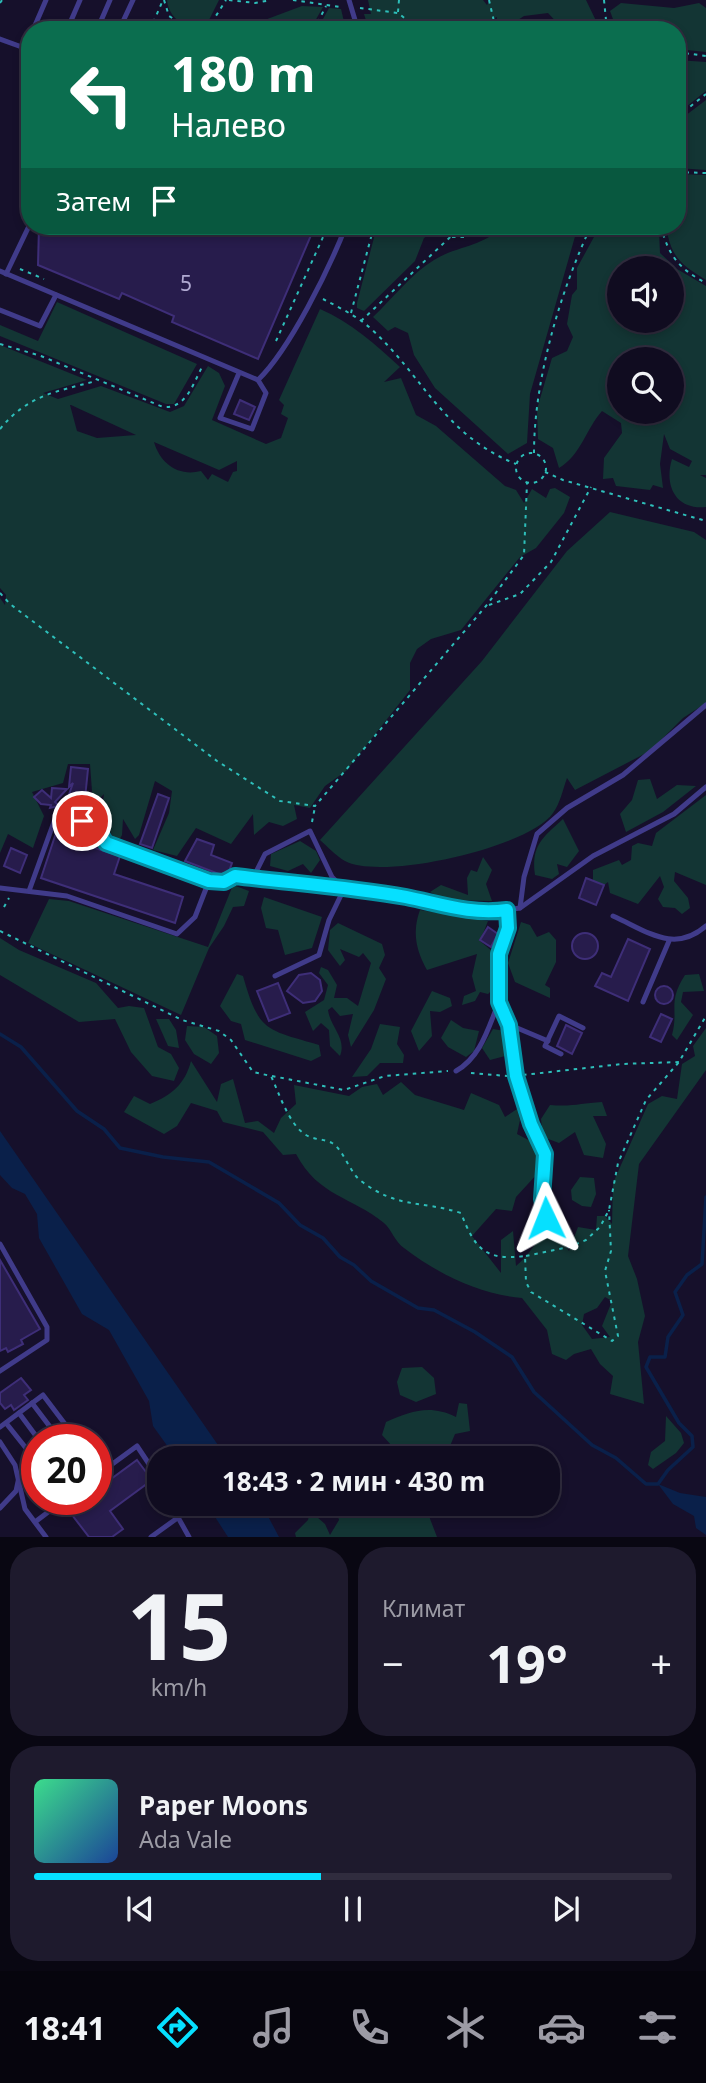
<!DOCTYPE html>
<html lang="ru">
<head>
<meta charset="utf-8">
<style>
	body { margin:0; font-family:"Noto Sans",sans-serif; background:#1e1a2d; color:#f1f3f6; height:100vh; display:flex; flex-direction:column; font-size:26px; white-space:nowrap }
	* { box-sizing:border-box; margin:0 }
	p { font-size:23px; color:#9c9ba5 }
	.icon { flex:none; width:38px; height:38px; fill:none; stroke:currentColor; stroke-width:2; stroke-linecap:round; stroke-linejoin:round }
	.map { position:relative; height:1537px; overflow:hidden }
	.panel { display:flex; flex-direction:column; gap:10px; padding:10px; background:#090712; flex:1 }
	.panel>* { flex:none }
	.banner { position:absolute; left:21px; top:21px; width:665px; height:214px; border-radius:28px; box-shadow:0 4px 10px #0003,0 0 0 2px #302c3e; background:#0b6e4f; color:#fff; overflow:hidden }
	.controls { position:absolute; left:607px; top:256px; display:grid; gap:14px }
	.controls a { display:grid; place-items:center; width:77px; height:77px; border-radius:50%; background:#100c20; box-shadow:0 4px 10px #0003,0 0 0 2px #302c3e; font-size:35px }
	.speed { position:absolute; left:21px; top:1424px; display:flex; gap:14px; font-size:35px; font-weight:700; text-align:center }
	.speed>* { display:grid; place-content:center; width:91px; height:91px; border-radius:50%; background:#100c20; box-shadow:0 4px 10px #0003,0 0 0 2px #302c3e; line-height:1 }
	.speed .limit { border:10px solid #d22; background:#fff; color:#111 }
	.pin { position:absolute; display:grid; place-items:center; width:60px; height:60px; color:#fff; margin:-30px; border:4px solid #fff; border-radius:50%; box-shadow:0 2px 7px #0007 }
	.me { position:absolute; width:77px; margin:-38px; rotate:358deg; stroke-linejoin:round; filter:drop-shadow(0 0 5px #0008) }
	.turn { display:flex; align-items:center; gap:24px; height:147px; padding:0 35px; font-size:32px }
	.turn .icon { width:91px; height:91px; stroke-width:2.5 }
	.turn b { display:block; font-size:49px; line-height:60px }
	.then { display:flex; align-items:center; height:66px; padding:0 35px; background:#0003; gap:14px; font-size:26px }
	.big { font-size:52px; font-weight:700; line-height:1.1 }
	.panel .card { flex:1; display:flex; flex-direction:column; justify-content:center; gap:10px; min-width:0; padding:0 24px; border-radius:28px; background:#1e1a2d }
	.panel .dial { align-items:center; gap:0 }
	.dial b { font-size:91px; line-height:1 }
	.song { display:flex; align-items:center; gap:21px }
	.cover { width:84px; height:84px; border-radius:10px; background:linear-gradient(135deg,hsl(150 70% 55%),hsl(220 70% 35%)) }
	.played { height:7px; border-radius:4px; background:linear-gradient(90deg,#06e0ff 45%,#302c3e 45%) }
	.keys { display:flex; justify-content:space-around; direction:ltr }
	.heat { display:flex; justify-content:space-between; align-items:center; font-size:38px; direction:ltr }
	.panel .tiles { flex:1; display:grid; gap:10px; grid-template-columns:1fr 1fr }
	.card:last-child { grid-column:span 2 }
	.trip { position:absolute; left:147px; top:1446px; width:413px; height:70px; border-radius:28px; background:#100c20; box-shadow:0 4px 10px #0003,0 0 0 2px #302c3e; font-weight:700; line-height:70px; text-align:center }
	.tab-bar { display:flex; height:112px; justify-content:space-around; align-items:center; background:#06050d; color:#9c9ba5 }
	.tab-bar .icon { width:49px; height:49px }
	.tab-bar .on { color:#06e0ff }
	.tab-bar b { font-size:32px; color:#f1f3f6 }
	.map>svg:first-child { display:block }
</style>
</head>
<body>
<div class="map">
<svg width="706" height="1537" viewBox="0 0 706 1537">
	<rect width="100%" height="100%" fill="#16102b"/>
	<g fill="#133534" fill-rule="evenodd">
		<path d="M167 0H219L204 30C187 30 168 18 167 0Z"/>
		<polygon points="368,0 483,0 487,5 490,0 586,0 599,27 596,30 564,30 548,13 524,16 504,29 497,28 497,17 484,22 489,30 369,30 364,14 371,14"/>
		<polygon points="621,3 674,8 699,3 706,8 706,52 677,49 677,30 617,30 610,11"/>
		<polygon points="302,6 323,7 310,30 211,30 214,23 262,21"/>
		<polygon points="329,8 341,9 346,30 317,30"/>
		<polygon points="677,60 706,62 706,91 677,114"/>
		<polygon points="706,100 706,170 677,168 677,122"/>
		<path d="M677 174 706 175V280C680 264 671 257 666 226H677Z"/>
		<polygon points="377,226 442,226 424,238 415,261 364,311 357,308 357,303"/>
		<path d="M502 226H578L530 394 527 443 508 454 435 388 414 355 408 333 395 327 388 331 373 317C392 299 412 273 434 260 456 246 484 247 502 226Z"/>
		<path d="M600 226H654L652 231H659L660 253 677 269 706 286V475H700L706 478V507C675 510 664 485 672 459L689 467 692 461 670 449 664 434 660 464 663 488 653 485 650 490 616 486 613 478 603 479 604 458 622 433 621 423 602 411C586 429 581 455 559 468L553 448 538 439 537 409 552 358 567 351 573 337 567 324 572 295 577 289V268ZM620 268H672V320H620ZM620 359H672V411H620Z"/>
		<polygon points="57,302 197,364 174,404 166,404 0,336 0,325 38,341"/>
		<path d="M320 309C352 323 375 344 400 367L384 382 401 378 416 415 436 426 505 486 516 490 524 503 532 489 546 498 550 489 555 488 570 497 564 513 536 548 520 557 461 630 431 639 417 649 410 663V690L346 771 325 786 310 808 294 805 297 819 283 826 269 822 254 835 253 814 231 844 196 828 177 856 153 850 169 813 172 791 155 781 139 835 135 839 123 819 122 835 117 844 101 815 104 794 93 805 90 764H68L63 783 32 792 44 816 33 848 8 834 0 853V598L5 605 6 595 0 588V345L87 380 43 393 58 399 101 386 170 412 184 406 208 366 219 373 225 386 212 420 266 444 281 438 288 418 281 414 284 405 279 400ZM70 405H71L136 435 97 438 77 431ZM154 442 219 470 237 461V471L233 472 228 482 212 474 208 480 201 471C178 477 160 463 154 442Z"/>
		<path d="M610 512 694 532 706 540V703L683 718 650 751 575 790 567 778C563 789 560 804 553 813 530 847 382 881 345 861 336 856 328 847 320 840L482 661 567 551Z"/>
		<polygon points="650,779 657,799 677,785 696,786 663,812 626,832 620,814 632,800 638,780"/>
		<polygon points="706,795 706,885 675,872 674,881 688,898 690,908 682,914 675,908 663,907 658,899 664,887 660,876 638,904 610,893 608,882 604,885 593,881 593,870 619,860 622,865 631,860 632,846 638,843 652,846 656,833"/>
		<path d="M563 819 579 851 567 867 557 864 559 874 552 879 535 875C531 846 542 838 563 819Z"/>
		<polygon points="300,841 316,851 320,860 311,873 303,864 288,871 270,866 271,854"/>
		<polygon points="483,857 492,870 486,884 492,901 445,900 430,892 441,885 468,895 467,878 471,870 477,872"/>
		<polygon points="233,885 249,891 244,906 233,907 224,926 209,948 181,1015 28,943 49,899 69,901 208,947"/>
		<polygon points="264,897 322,917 312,948 285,955 278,930 266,928 261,908"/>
		<path d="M420 910 488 921 480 941 493 952V989L488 994 480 992 475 1001 462 1005 464 996 476 991 472 976 477 954 427 970C416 950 412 932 420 910Z"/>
		<polygon points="521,922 530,925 537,937 549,932 556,940 556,962 545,985 550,988 550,998 515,982 508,963"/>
		<path d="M338 923 382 944 385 955 379 968 386 979 374 1010 351 1047 348 1035 353 1014 340 1016 332 1007 328 1010C330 1027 347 1038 340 1056L330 1046 329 1030 321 1023 313 1031 305 1012 324 1000 328 985 319 973 321 967 328 970 337 985 334 998H347L358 1006 371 963 363 953 359 957 340 949 345 960 340 966 328 950 330 930Z"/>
		<polygon points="0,938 19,950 96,983 118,1008 129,1006 144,1008 158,1047 171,1054 179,1068 174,1081 152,1076 131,1052 115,1019 79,1022 0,975"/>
		<path d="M237 974 243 976C259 1032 265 1029 319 1045L321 1056 311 1061 245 1040 241 1024 231 1021 220 1006Z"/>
		<path d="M699 974 704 991 683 992 681 1002 693 1015 677 1040 672 1035C679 1009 667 1003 685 975Z"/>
		<polygon points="432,991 450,998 452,1006 440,1012 430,1011 432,1036 419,1051 411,1031"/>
		<polygon points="156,1019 169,1019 176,1030 179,1048 168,1046"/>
		<polygon points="451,1020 463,1028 479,1031 474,1051 466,1057 448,1047 441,1038"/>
		<polygon points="380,1024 400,1027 397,1044 404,1055 403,1063 380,1063 367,1076 352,1077 371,1049"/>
		<polygon points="187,1026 204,1027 217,1036 219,1053 211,1064 194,1054 185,1040"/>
		<path d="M706 1028V1070L639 1164 628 1256 637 1279 645 1316 638 1342 644 1404 610 1394 613 1376 600 1364 591 1349 574 1354 566 1360 552 1354 547 1330 522 1298C479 1294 438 1274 404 1248 395 1242 392 1230 384 1223 351 1196 319 1197 296 1154L283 1155 263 1132 223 1122 217 1111 191 1103 177 1126 164 1134 124 1112 134 1096 150 1104C172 1095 185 1084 191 1061L217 1102 221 1084 233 1079 245 1123 258 1121 274 1133 281 1118 296 1104 294 1085 349 1096 362 1087 377 1084 383 1095 401 1082 415 1095 464 1110 471 1093 499 1105 505 1117 517 1109 520 1120 517 1134 540 1146 538 1173 516 1197 512 1211 496 1209 472 1236 501 1273V1240L513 1231 516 1266C530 1255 538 1236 552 1228L569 1251 578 1227 596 1230 597 1216H605L612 1224 613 1183 648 1104 662 1096 677 1099 682 1064 695 1056 693 1046ZM605 1297 612 1301 602 1326 610 1337 592 1339 582 1325 584 1314 597 1308Z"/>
		<polygon points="493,1029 505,1031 509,1055 490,1060 482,1048"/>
		<path d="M602 1102 607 1116H593L606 1144 603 1158 584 1155 575 1132 559 1143 543 1137 541 1119 550 1105C573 1107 581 1103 602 1102Z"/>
		<polygon points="580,1177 594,1178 596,1194 591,1207 582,1206 572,1200 571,1190"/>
		<polygon points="422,1367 434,1378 436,1394 416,1402 400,1395 397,1382 402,1368"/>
		<path d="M459 1403 467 1404 470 1431 455 1434 450 1446 461 1458H371L370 1454 393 1447 382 1435 386 1422C411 1411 430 1404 456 1417Z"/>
		<polygon points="666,1416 681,1433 684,1443 676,1453 653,1469 648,1465 651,1452 665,1441"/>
		<polygon points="334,1503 383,1503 401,1511 427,1511 437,1537 296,1537 295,1533 308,1520 310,1511 325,1524 330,1535 339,1520"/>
	</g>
	<g fill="#0a204a">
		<polygon points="0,1131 227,1458 176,1458 153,1426 149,1401 109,1330 82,1314 39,1238 37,1214 25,1194 12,1188 0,1175"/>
		<polygon points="658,1484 680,1493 706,1497 706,1535 696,1528 694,1516 673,1504"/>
		<polygon points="206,1503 261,1503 279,1537 228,1537"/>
	</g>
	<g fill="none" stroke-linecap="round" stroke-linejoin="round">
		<polyline stroke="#0a204a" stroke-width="3.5" points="0,1034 21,1047 77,1111 104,1129 120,1148 163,1157 209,1162 279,1203 300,1225 323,1238 340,1257 354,1265 371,1281 418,1308 434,1310 475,1332 512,1357 534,1392 592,1445 616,1458 646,1484 658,1484 668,1470 693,1447 692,1436 679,1423 646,1367 650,1357 665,1357 668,1337 683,1315 675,1292 687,1275 702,1264 706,1197"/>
	</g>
	<g fill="#271c4c" stroke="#3e2e78" stroke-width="2">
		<polygon points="39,226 315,226 258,359 172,322 174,316 122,293 119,299 38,265"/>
		<polygon points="240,400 255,407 249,420 234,414"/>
		<polygon points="71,767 88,769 84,808 65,806 73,783 69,787"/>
		<polygon points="52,788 67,789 55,802 59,806 50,808 51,805 41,804 34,797 42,790 51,798"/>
		<polygon points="158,794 169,798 152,848 140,844"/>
		<polygon points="78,825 92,829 86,845 120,856 114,874 183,897 175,923 41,878 58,827 75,833"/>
		<polygon points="197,839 214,845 211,855 232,863 228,874 224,876 185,861"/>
		<polygon points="11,848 27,855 20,873 4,866"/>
		<polygon points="586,878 604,885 596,905 579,898"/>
		<polygon points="488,927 498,934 491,947 480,940"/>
		<circle cx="585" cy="946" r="13"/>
		<polygon points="628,939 650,949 628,1001 595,986 602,973 611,977"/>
		<polygon points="311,973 320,980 322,991 315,1001 303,1003 287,991 299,975"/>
		<polygon points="278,983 290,1013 269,1021 257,991"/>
		<circle cx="664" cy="995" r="9"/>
		<polygon points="661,1014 672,1019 661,1042 650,1037"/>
		<polygon points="566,1025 582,1033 572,1054 557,1046"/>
		<polygon points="0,1260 40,1329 21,1340 23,1344 8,1352 6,1348 0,1351"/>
		<polygon points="21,1378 31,1390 24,1395 28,1400 14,1410 11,1405 5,1409 0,1403 0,1393"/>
		<polygon points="137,1460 152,1480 110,1511 123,1529 112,1537 89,1537 69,1511 83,1500 96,1500 96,1490"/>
	</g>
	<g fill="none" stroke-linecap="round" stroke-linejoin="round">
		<g stroke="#2ebfba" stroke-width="2" stroke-dasharray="3.5 5" stroke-linecap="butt">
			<polyline points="164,0 169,16 191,30"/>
			<polyline points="229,0 255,3 271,0"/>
			<polyline points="293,0 340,7"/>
			<polyline points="489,0 496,30"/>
			<polyline points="604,0 607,30"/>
			<polyline points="0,3 2,0"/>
			<polyline points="360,8 398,13 420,30"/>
			<polyline points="398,12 399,0"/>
			<polyline points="150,30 163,0"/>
			<polyline points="207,30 226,0"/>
			<polyline points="314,30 326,6"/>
			<path d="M513 30C529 18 550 22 566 30"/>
			<polyline points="677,52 706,56"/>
			<polyline points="677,117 706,94"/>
			<polyline points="677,172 706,173"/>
			<path d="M661 226C668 255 679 269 706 283"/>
			<polyline points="452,237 465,237 486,226"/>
			<polyline points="20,269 44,279"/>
			<path d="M323 299C338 307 355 315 369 327 423 375 443 435 516 464"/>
			<polyline points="351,313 374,226"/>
			<polyline points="361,321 462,226"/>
			<polyline points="276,341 328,226"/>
			<path d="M0 344 41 356 163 407C186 409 193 384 202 367"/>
			<path d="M0 429C28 395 55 392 96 381"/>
			<circle cx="531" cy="468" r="15"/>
			<path d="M534 453C534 380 560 292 591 226"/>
			<polyline points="545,472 563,480 706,521"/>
			<polyline points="0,593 10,604 217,761 280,801 315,806 486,606 524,555 527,483"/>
			<polyline points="489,605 520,594 551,562 591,487"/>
			<polyline points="312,822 315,807"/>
			<polyline points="4,907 9,898"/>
			<path d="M0 931 182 1020 219 1031 231 1040 253 1072 271 1076C279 1093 289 1125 306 1135 314 1140 325 1139 332 1143 344 1150 349 1172 361 1181 398 1209 420 1200 461 1213 475 1249 485 1261 525 1256L526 1282 531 1292 612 1341 618 1336 605 1271 611 1251 609 1210"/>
			<polyline points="471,1073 507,1076"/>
			<polyline points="523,1075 622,1064 679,1062"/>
			<polyline points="272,1076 344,1090 385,1076 448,1071"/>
			<polyline points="526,1256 569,1247 586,1240 600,1227 609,1210 618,1163 646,1100 679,1062 706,1016"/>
		</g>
		<g stroke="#403b8a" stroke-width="5">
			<polyline points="349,0 358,30"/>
			<polyline points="33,30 46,0"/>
			<polyline points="67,30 80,0"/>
			<polyline points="97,30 110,0"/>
			<polyline points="119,30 133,0"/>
			<polyline points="0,39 30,50"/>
			<polyline points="25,47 30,36"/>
			<path d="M0 271 258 380C290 349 329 269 346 226"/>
			<polyline points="6,274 30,224"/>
			<polyline points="0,310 40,326 56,295"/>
			<polyline points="239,373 220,418 252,429 266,393 258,380"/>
			<polyline points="253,878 265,854 310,831 332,877 344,889 329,920 319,955 275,976"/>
			<polyline points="0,888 67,896 177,934 195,917 209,881"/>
			<polyline points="29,891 55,819 68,817 95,825 106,843 209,881 224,882 235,876 409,898 438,906 485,913 520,908 593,856 674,814 706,787"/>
			<polyline points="520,908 524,877 537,834 567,808 623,775 706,705"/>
			<path d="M507 910C507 927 502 938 499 954 494 980 499 1002 510 1025L548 1041"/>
			<path d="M613 916C647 931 674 954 706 926"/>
			<polyline points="643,1002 669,941"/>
			<polyline points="510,1025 515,1075 531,1124 545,1154 543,1199 546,1218"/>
			<polyline points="561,1054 545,1046 559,1016 583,1028"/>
			<path d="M456 1071C481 1057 488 1028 499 1002"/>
			<polyline points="0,1244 47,1327 47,1340 0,1371"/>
			<polyline points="32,1403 60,1440"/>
			<polyline points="19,1413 39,1440"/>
			<polyline points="6,1423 37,1462"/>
			<polyline points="0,1427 43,1395 74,1436 68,1440"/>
			<polyline points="0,1442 15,1465 25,1509 46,1537"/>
			<polyline points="96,1476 137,1446 159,1479"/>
			<polyline points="170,1503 189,1537"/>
			<polyline points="0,1508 16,1491 19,1477 37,1464"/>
			<polyline points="35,1522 64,1500"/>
			<polyline points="151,1537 176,1519"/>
		</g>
	</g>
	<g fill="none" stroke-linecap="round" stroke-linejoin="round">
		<g stroke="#0492a6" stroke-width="18">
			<path id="route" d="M82 821 95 825 106 843 209 881 224 882 235 876C292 883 350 887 406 897 441 904 471 915 507 910L508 928 499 954V1002L509 1025 516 1076 531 1124 545 1154 542 1199 546 1218"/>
		</g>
		<use href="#route" stroke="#06e0ff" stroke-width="12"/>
	</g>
	<g text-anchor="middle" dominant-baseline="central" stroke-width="7" stroke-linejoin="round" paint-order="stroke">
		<g font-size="21" fill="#b1aad2">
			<text x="186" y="283">5</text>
		</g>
	</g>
</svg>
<div class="controls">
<a><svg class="icon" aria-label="sound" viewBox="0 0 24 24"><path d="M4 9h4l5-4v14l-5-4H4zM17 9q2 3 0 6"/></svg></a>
<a><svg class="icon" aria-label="search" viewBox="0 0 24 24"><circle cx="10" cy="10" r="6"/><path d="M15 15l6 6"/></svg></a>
</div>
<div class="speed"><div class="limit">20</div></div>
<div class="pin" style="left:82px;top:821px;background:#d93025"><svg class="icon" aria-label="arrive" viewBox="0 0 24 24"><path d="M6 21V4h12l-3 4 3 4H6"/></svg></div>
<svg class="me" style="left:546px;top:1218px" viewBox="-20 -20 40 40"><path d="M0-17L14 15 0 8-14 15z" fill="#06e0ff" stroke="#fff" stroke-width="4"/></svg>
<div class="trip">18:43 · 2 мин · 430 m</div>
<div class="banner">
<div class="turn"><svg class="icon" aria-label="left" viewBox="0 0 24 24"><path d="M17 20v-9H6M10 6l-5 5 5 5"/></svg><div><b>180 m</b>Налево</div></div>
<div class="then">Затем<svg class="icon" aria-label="arrive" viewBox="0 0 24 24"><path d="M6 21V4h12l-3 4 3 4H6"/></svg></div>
</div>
</div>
<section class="panel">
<div class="tiles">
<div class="card dial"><b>15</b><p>km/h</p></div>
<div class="card"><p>Климат</p>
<div class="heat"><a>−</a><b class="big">19°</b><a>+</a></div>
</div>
<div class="card">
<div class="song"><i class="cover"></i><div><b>Paper Moons</b><p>Ada Vale</p></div></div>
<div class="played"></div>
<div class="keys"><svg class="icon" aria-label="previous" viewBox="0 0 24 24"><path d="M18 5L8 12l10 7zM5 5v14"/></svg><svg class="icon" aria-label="pause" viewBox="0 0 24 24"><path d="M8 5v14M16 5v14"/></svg><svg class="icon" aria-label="next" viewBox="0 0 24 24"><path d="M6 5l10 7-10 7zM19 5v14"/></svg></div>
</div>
</div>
</section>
<nav class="tab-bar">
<b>18:41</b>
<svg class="icon on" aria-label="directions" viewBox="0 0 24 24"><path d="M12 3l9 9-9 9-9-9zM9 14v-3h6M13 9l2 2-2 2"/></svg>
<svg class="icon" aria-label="music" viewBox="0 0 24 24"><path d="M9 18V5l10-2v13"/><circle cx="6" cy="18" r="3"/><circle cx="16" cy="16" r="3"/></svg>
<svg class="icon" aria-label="phone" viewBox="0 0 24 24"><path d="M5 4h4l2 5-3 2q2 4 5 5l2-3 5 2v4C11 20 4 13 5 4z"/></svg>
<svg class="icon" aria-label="climate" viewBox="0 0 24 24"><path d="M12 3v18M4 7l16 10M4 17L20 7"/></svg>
<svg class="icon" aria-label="car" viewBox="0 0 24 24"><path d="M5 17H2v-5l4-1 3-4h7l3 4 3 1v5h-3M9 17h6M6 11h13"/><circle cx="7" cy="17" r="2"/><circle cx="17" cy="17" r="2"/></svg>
<svg class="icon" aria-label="filters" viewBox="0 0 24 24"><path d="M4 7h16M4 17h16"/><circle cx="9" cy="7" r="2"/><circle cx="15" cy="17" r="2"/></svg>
</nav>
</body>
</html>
